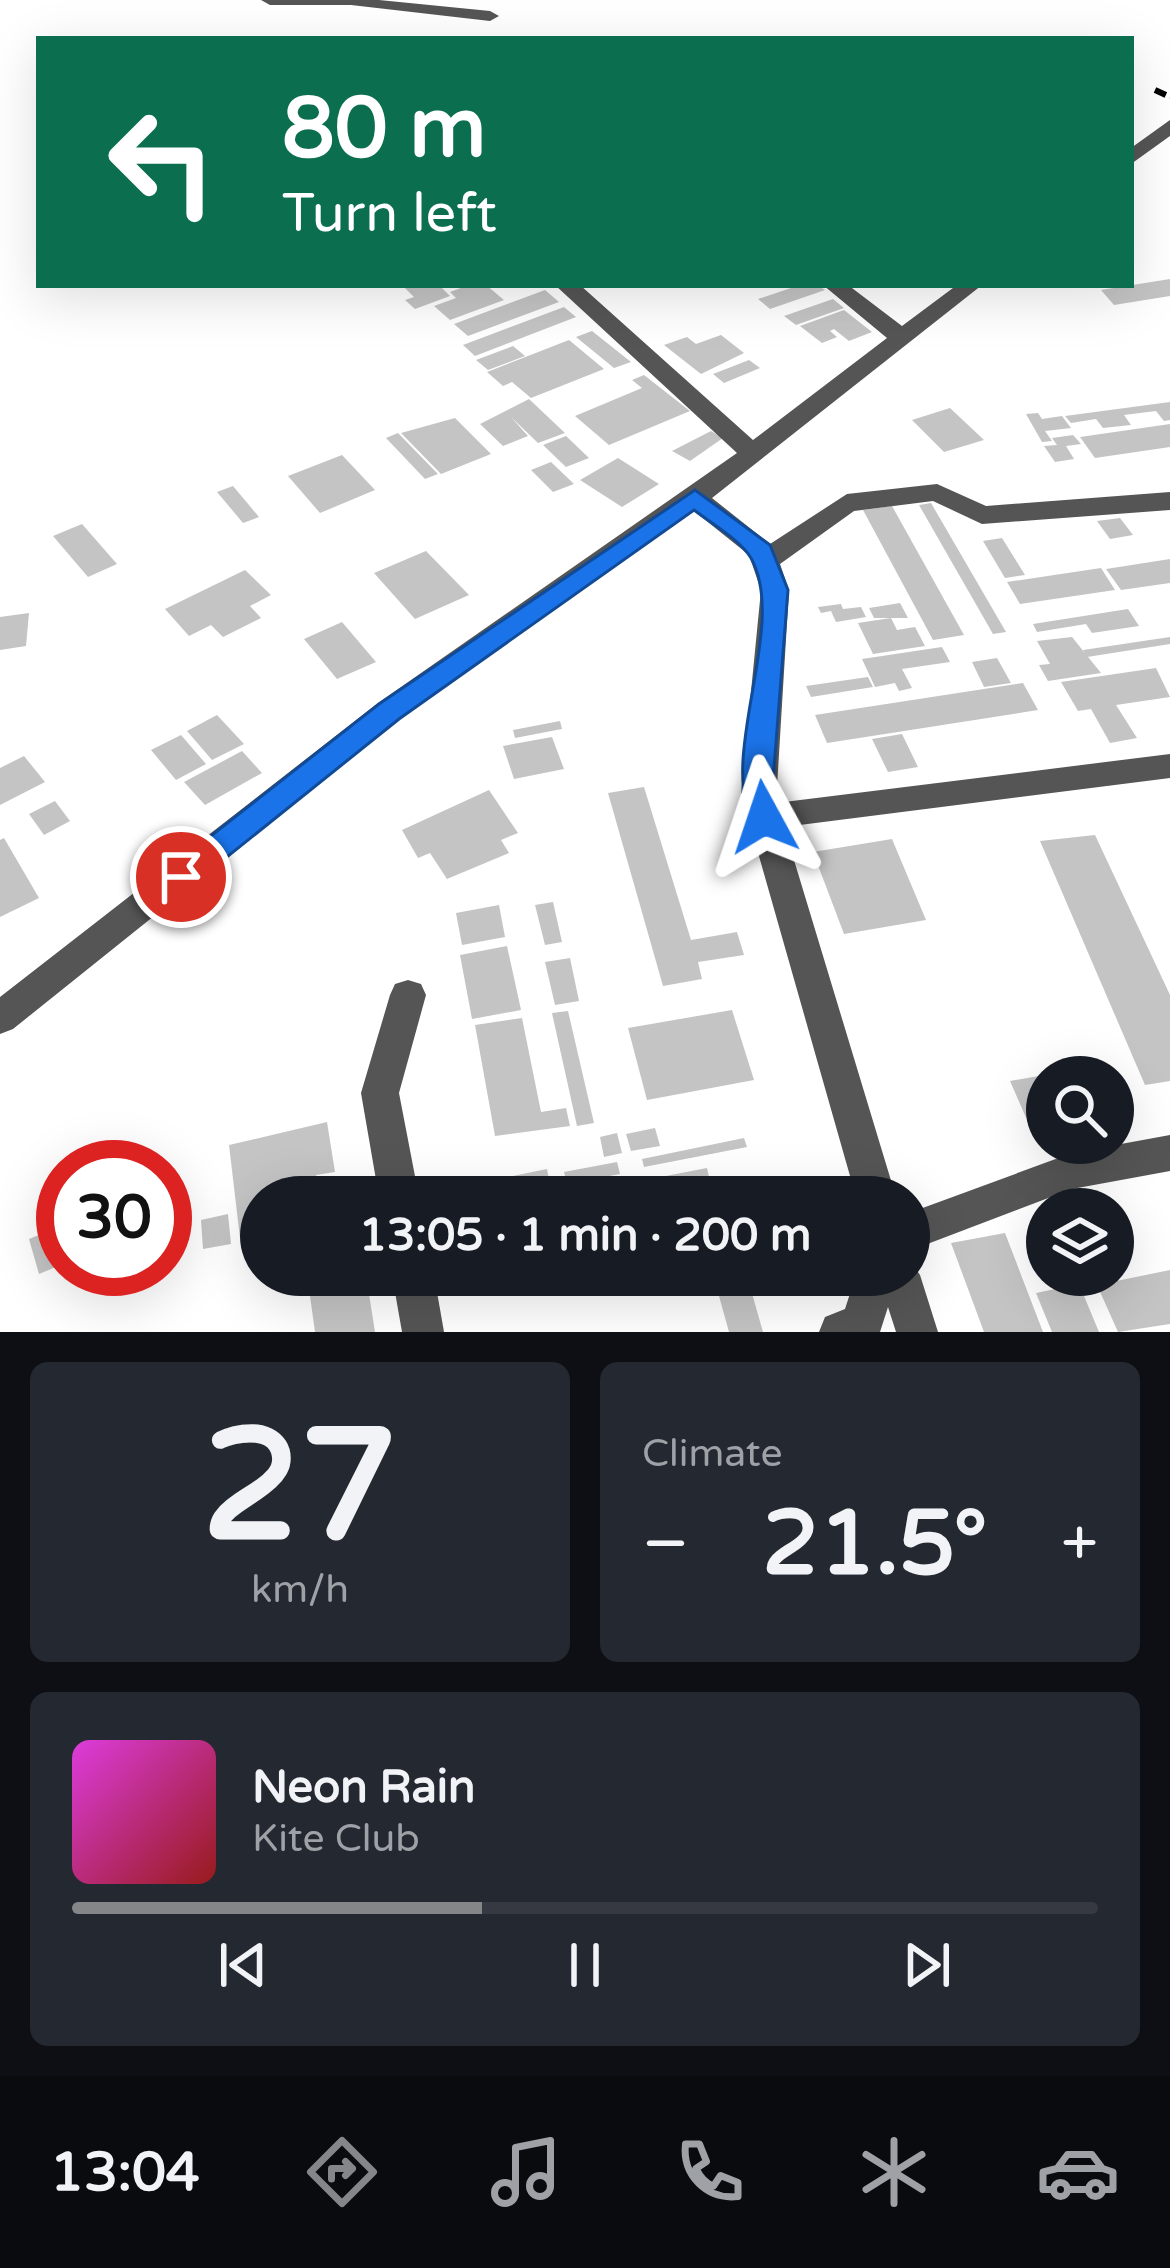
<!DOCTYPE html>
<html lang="en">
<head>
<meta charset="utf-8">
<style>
	body { margin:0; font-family:"Varela Round",sans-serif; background:#242831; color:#f1f3f6; height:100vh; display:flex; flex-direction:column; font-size:45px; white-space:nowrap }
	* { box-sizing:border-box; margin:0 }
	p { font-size:39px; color:#9ea1a6 }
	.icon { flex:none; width:66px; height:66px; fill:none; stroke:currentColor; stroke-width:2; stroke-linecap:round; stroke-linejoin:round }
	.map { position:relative; height:1332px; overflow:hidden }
	.sheet { display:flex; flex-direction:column; gap:30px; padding:30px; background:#0d0f14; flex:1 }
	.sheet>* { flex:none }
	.hud { position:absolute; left:36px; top:36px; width:1098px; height:252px; border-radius:0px; box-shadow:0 12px 48px #0002; background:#0b6e4f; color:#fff; overflow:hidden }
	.tools { position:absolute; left:1026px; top:1056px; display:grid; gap:24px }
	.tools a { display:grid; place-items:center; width:108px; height:108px; border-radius:50%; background:#171b24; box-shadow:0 12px 48px #0002; font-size:60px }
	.speed { position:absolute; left:36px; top:1140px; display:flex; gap:24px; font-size:60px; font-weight:700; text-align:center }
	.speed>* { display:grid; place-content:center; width:156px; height:156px; border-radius:50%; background:#171b24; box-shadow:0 12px 48px #0002; line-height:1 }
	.speed .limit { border:18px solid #d22; background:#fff; color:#111 }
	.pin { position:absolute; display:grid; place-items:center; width:102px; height:102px; color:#fff; margin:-51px; border:6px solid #fff; border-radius:50%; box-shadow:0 3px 12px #0007 }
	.me { position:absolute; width:132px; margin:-66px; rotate:355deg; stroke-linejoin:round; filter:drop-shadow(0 0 9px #0008) }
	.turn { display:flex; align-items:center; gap:42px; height:252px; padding:0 48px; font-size:54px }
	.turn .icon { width:156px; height:156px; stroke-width:2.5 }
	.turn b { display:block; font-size:84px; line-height:102px }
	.big { font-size:90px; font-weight:700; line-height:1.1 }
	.sheet .widget { flex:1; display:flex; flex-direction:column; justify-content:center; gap:18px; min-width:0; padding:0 42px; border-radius:18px; background:#242831 }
	.sheet .dial { align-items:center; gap:0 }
	.dial b { font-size:156px; line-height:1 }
	.song { display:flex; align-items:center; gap:36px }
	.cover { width:144px; height:144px; border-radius:18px; background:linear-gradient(135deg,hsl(300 70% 55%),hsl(0 70% 35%)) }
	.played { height:12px; border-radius:6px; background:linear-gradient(90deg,#858687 40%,#363941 40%) }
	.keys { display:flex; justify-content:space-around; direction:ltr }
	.heat { display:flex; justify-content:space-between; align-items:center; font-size:66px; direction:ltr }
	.sheet .tiles { flex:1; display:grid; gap:30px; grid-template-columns:1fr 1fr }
	.widget:last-child { grid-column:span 2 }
	.trip { position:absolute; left:240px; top:1176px; width:690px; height:120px; border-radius:60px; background:#171b24; box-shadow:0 12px 48px #0002; font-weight:700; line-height:120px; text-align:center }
	.tab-bar { display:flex; height:192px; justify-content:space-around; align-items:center; background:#090b0e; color:#9ea1a6 }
	.tab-bar .icon { width:84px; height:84px }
	.tab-bar .current { color:#858687 }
	.tab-bar b { font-size:54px; color:#f1f3f6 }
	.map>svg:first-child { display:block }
</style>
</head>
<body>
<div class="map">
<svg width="1170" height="1332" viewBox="0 0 1170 1332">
	<rect width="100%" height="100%" fill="#fff"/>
	<g fill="#c4c4c4">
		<polygon points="1170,279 1170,296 1114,305 1101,290"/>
		<polygon points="402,285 442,288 450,296 415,309 405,300 414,297"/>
		<polygon points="469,285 486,285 504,300 450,320 434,306 456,298 450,292"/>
		<polygon points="800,285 818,285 825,290 770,309 758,299"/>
		<polygon points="545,290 559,302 468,336 454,324"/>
		<polygon points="833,299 844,308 796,325 784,316"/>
		<polygon points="564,307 576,317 475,356 463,345"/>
		<polygon points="844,310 872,332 849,341 834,329 830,331 837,337 822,343 800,326"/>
		<polygon points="592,331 631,362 614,368 576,337"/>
		<polygon points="721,335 744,353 701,374 664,345 687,337 696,344"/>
		<polygon points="569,340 604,369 531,398 512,382 503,386 487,372"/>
		<polygon points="513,346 525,356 488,370 476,360"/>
		<polygon points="749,360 760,368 724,383 713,374"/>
		<polygon points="644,375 690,411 609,445 575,416 642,388 632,380"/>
		<polygon points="529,399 565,433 538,443 511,417 528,436 503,446 480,424"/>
		<polygon points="1170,402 1170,420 1164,421 1156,411 1124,415 1131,425 1103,428 1096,419 1071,423 1065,416"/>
		<polygon points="950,408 984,440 944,452 912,420"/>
		<polygon points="1038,413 1042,419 1062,416 1071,428 1045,431 1052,441 1042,442 1026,414"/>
		<polygon points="455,418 491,454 441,474 401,433"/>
		<polygon points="1170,424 1170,447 1095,458 1080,437"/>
		<polygon points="711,431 723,438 690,461 672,451"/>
		<polygon points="398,433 400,435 438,474 425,479 386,438"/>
		<polygon points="1073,435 1081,444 1066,446 1074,459 1055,462 1044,446 1057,445 1052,438"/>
		<polygon points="566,436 589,458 566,467 543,445"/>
		<polygon points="342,455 375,490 320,513 288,476"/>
		<polygon points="618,458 659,484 622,507 580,480"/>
		<polygon points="551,462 574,484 553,492 531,470"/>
		<polygon points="233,486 259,517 243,523 217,492"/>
		<polygon points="931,503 1006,632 993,634 919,505"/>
		<polygon points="892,506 964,635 933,640 863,510"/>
		<polygon points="1120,518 1133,535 1110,539 1097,521"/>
		<polygon points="82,524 117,564 88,577 53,536"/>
		<polygon points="1002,538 1025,575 1005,578 983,541"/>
		<polygon points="426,551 469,595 415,619 374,573"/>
		<polygon points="1170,559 1170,583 1121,590 1106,569"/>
		<polygon points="1101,568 1115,590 1020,604 1007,582"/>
		<polygon points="245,570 271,595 250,606 261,618 223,637 211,625 189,636 165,609"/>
		<polygon points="900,603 908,618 874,618 869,608"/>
		<polygon points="841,604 843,609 861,607 866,617 836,622 831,611 821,613 818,607"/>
		<polygon points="1128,609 1139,626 1092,633 1086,624 1037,632 1033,624"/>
		<polygon points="29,613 26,646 0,650 0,617"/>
		<polygon points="891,618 897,630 915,627 925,646 873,654 858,623"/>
		<polygon points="342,622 376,662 337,679 304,639"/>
		<polygon points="1072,637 1101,673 1048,681 1039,665 1050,664 1037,641"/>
		<polygon points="1170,637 1170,644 1087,657 1083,650"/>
		<polygon points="942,647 950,662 902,669 912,688 899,691 895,683 875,687 862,659"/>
		<polygon points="997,658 1011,683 984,687 972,662"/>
		<polygon points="1156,668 1170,697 1116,705 1137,738 1110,743 1091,709 1078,711 1061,682"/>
		<polygon points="868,677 873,687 811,697 806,686"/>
		<polygon points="1023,683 1038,710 827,743 815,715"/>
		<polygon points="217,715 244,744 212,760 187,731"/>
		<polygon points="560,721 562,729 515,738 513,730"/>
		<polygon points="902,734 918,767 888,772 872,739"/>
		<polygon points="181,735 206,764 176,780 151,750"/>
		<polygon points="552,737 564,769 514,779 503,746"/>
		<polygon points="242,751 262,773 205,805 184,782"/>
		<polygon points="24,756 45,782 0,805 0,768"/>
		<polygon points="644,787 691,940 737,932 744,955 698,962 702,979 663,986 608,793"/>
		<polygon points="489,790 518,833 501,840 509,853 447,879 430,853 418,858 402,830"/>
		<polygon points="55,801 70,821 44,835 29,814"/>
		<polygon points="1095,835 1170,995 1170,1081 1145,1085 1040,841"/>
		<polygon points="4,838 39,898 0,917 0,840"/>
		<polygon points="892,839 926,920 844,934 813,852"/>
		<polygon points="553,902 562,942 545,945 535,905"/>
		<polygon points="499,905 505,937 462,945 456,913"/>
		<polygon points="507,946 521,1010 472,1019 460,955"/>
		<polygon points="570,958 579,1001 555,1005 545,962"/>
		<polygon points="732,1010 754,1080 647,1100 628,1028"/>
		<polygon points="568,1011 594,1123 577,1126 552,1013"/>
		<polygon points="522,1018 541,1112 566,1108 570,1126 495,1136 475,1025"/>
		<polygon points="1078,1069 1082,1077 1047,1077 1047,1133 1034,1136 1010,1081"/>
		<polygon points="327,1122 335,1172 316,1175 320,1197 261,1197 261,1233 240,1238 229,1145"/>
		<polygon points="655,1128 660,1146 631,1151 626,1134"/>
		<polygon points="617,1133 622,1153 604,1157 600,1137"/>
		<polygon points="744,1138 747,1147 644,1167 642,1159"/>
		<polygon points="617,1162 620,1174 567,1184 564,1172"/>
		<polygon points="707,1168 711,1186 670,1194 666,1176"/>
		<polygon points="547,1169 550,1185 467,1197 465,1186"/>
		<polygon points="640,1176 645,1196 589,1197 587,1187"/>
		<polygon points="753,1181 758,1197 684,1197 684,1195"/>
		<polygon points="228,1214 231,1244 203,1249 201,1220"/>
		<polygon points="63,1225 63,1264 39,1274 29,1239"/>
		<polygon points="1005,1233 1043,1332 984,1332 951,1243"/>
		<polygon points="1170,1270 1170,1324 1118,1332 1097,1285"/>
		<polygon points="319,1275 366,1275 375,1332 315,1332 310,1296 321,1293"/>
		<polygon points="475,1275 571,1275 571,1277 478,1296"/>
		<polygon points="1079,1284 1099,1332 1052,1332 1036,1293"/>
		<polygon points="751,1290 763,1332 729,1332 719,1296"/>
	</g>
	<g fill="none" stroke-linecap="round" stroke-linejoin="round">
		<g fill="#555" fill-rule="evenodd">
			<polygon points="261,0 379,0 490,11 499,16 490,21 351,5 270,5"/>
			<polygon points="1170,120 1170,136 1131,164 1131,148"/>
			<polygon points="555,285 580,285 753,440 887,338 823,285 848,285 902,326 957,285 982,285 712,498 770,544 847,494 937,484 986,506 1170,492 1170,510 982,524 933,501 854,511 780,564 789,590 776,803 1170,754 1170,778 784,827 896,1197 856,1197 741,793 761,590 749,555 694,511 400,719 13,1029 0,1034 0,997 378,703 737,453"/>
			<polygon points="408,980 421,984 426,995 399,1093 419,1197 379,1197 361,1093 390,995 395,984"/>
			<polygon points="1170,1135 1170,1171 1072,1189 909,1251 909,1213 1072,1153"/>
			<polygon points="909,1259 920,1275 938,1332 896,1332 888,1307 880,1332 819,1332 825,1317 845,1309 856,1275 909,1275"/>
			<polygon points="392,1275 434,1275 444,1332 402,1332"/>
		</g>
		<polyline stroke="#000" stroke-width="6" stroke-dasharray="12 4.5 1.5 4.5" stroke-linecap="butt" points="1155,90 1170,97"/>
	</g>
	<path fill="#1a73e8" stroke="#114b97" stroke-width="3" d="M695 490 770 545 788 590 772 793 779 817 775 825H754C716 755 789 627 751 558 740 540 711 523 694 510L399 719 192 885 181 889 170 885 165 877 170 868 379 704Z"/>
</svg>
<div class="tools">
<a><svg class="icon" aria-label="search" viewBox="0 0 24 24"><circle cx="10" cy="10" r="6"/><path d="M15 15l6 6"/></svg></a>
<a><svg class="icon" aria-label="layers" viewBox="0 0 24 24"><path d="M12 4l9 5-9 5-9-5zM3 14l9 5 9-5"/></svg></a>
</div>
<div class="speed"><div class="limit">30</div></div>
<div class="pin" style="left:181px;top:877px;background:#d93025"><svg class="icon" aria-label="arrive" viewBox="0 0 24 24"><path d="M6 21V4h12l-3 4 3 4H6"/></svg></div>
<svg class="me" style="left:764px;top:817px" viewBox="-20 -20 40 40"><path d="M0-17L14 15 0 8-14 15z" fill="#1a73e8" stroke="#fff" stroke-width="4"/></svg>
<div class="trip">13:05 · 1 min · 200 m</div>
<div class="hud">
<div class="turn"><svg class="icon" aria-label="left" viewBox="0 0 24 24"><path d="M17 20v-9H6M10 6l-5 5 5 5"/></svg><div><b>80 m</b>Turn left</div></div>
</div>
</div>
<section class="sheet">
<div class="tiles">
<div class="widget dial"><b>27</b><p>km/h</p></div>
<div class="widget"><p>Climate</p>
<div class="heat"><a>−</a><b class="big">21.5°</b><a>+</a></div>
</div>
<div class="widget">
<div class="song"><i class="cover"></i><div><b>Neon Rain</b><p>Kite Club</p></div></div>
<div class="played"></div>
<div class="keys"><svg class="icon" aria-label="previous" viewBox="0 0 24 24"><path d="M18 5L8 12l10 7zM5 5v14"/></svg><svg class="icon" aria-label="pause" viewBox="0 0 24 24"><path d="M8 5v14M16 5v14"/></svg><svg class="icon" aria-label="next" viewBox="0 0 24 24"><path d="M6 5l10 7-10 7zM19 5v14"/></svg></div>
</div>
</div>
</section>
<nav class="tab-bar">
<b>13:04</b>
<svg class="icon current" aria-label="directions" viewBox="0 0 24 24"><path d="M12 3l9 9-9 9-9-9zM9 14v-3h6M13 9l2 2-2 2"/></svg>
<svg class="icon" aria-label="music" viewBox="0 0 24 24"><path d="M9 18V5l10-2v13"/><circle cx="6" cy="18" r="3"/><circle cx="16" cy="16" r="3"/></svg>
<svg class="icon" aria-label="phone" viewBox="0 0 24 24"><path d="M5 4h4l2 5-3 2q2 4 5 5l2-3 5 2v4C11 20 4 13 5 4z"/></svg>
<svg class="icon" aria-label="climate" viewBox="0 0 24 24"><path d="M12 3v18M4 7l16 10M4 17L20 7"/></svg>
<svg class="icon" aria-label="car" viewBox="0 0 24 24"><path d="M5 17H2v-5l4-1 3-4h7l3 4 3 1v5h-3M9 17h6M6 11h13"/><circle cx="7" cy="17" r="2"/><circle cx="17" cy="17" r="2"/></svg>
</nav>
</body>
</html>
